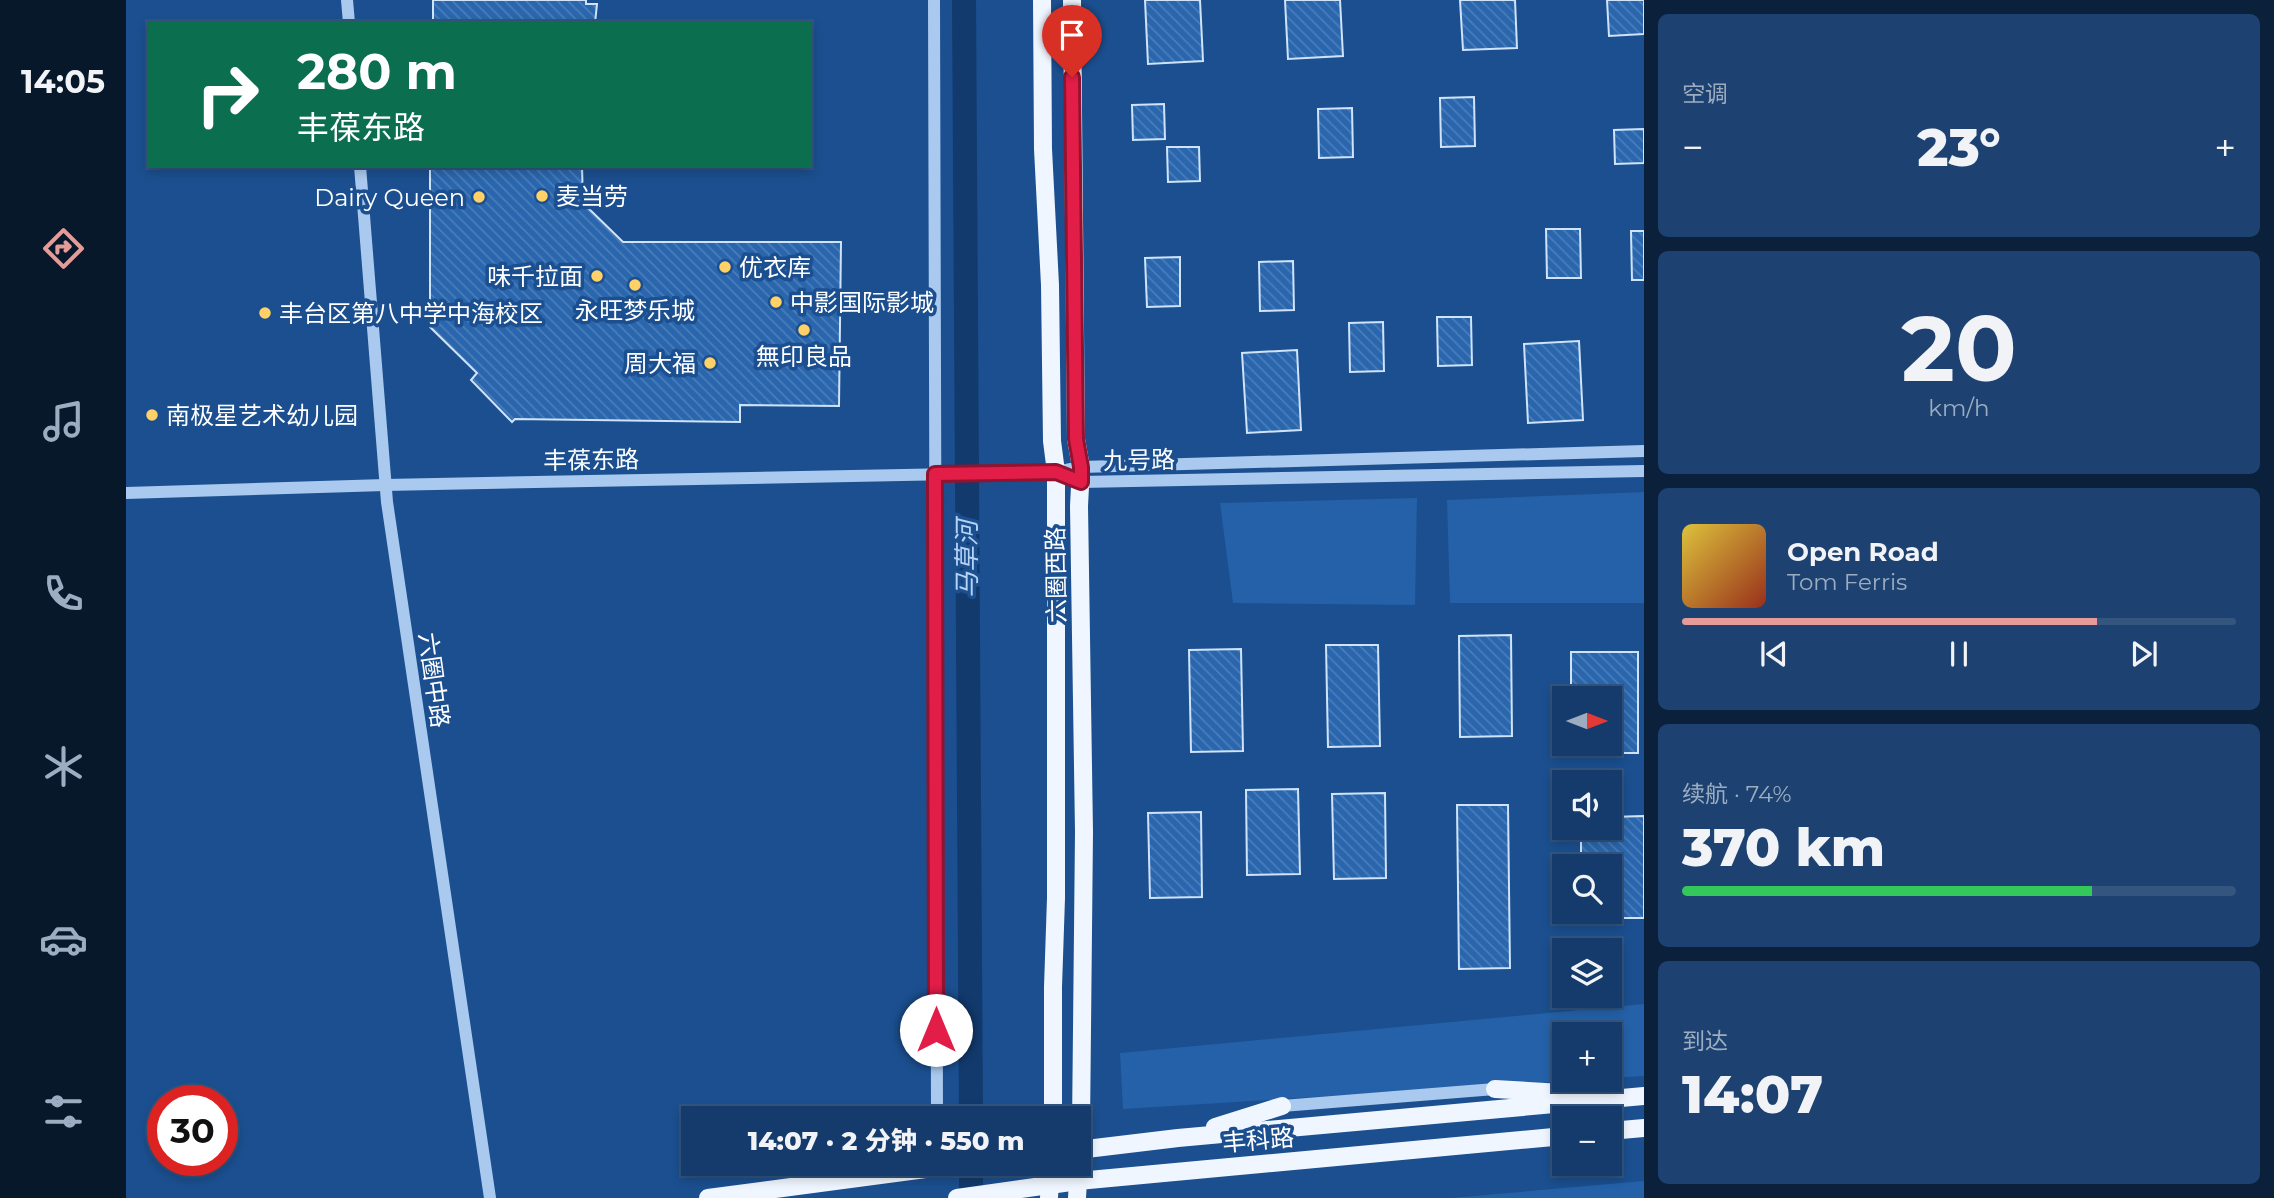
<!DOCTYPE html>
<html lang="zh">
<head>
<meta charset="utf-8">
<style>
	body { margin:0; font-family:Montserrat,"Noto Sans SC",sans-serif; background:#1d4271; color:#f1f3f6; height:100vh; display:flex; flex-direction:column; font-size:26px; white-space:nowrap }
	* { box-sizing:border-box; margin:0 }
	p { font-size:23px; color:#9dadc1 }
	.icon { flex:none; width:38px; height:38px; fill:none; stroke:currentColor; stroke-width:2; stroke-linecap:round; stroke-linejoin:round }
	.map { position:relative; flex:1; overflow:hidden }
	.side { display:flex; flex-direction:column; gap:14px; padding:14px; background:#0b203b; width:630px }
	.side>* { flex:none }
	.guide { position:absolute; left:21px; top:21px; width:665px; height:147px; border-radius:0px; box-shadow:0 4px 10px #0003,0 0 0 2px #33557e; background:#0b6e4f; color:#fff; overflow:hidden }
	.needle { width:46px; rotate:90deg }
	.fabs { position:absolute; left:1426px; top:686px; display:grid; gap:14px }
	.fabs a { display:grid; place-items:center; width:70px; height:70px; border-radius:0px; background:#143b6b; box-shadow:0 4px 10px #0003,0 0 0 2px #33557e; font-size:35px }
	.speed { position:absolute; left:21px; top:1085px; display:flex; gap:14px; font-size:35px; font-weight:700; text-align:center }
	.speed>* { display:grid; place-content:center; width:91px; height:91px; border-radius:50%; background:#143b6b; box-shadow:0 4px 10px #0003,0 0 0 2px #33557e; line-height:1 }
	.speed .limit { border:10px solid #d22; background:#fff; color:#111 }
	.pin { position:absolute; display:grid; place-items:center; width:60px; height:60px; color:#fff; margin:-72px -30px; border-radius:50% 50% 50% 0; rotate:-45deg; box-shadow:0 0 7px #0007 }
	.pin .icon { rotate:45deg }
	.me { position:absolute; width:77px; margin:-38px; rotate:0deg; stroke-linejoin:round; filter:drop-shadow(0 0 5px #0008) }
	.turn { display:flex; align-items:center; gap:24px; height:147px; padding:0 35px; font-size:32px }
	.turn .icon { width:91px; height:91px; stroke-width:2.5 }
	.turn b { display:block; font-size:49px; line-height:60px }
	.big { font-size:52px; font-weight:800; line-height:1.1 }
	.side .tile { flex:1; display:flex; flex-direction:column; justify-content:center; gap:10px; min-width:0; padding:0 24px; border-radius:10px; background:#1d4271 }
	.side .dial { align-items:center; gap:0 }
	.dial b { font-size:91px; line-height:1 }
	.song { display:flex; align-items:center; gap:21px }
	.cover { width:84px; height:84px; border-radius:10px; background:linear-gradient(135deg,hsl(50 70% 55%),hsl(10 70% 35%)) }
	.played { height:7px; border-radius:4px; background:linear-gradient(90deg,#e69b98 75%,#33557e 75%) }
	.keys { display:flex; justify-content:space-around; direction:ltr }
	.heat { display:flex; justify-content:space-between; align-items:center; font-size:38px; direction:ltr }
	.charge { height:10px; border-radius:5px; background:linear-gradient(90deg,#34c759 74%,#33557e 0) }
	.trip { position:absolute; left:555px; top:1106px; width:410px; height:70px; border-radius:0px; background:#143b6b; box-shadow:0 4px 10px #0003,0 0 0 2px #33557e; font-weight:800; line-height:70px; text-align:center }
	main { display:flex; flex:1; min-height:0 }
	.dock { display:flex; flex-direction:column; width:126px; justify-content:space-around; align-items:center; background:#08182b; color:#9dadc1 }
	.dock .icon { width:49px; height:49px }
	.dock .active { color:#e69b98 }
	.dock b { font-size:32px; color:#f1f3f6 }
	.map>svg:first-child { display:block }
</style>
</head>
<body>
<main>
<nav class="dock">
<b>14:05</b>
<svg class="icon active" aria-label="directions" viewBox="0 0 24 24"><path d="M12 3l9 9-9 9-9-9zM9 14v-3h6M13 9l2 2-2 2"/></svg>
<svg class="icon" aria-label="music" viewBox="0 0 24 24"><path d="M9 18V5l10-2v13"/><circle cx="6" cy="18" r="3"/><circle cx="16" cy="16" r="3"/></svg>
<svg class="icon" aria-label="phone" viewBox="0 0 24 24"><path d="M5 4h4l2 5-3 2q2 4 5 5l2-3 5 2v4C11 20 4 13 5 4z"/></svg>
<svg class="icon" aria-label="climate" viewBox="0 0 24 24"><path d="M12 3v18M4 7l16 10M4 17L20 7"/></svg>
<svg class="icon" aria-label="car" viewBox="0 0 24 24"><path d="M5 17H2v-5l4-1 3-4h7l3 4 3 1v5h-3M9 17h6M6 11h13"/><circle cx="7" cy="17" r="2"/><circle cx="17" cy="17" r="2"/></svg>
<svg class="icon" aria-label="filters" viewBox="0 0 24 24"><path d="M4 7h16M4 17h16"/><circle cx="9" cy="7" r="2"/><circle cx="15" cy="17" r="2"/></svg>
</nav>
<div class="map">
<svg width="1518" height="1198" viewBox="0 0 1518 1198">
	<defs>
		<pattern id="building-back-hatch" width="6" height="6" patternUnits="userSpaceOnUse" patternTransform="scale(1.75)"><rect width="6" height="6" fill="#2a66ad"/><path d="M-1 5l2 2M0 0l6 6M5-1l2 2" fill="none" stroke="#4a7db9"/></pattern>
	</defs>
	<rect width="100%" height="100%" fill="#1b4f8f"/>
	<g fill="#2461a8">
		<polygon points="1518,492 1518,603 1324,603 1321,500"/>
		<polygon points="1291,498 1289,605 1107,603 1094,503"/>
		<polygon points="1518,1004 1518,1076 1484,1078 1484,1034 1438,1034 1438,1080 1462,1080 997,1109 994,1053"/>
		<polygon points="1518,1181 1518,1198 1325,1198"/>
	</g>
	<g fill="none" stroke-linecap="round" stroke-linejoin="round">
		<g stroke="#123a6d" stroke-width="24">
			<polyline points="838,0 845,1118"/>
			<polyline points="845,1164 845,1198"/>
		</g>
	</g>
	<g fill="url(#building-back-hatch)" stroke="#cfe3fa" stroke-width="2">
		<polygon points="307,0 460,0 460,4 471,4 469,23 307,23"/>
		<polygon points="1019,0 1074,0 1077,61 1022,64"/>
		<polygon points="1159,0 1214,0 1217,56 1162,59"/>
		<polygon points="1334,0 1389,0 1391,48 1337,50"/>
		<polygon points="1481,0 1518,0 1518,34 1483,36"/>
		<polygon points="1348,97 1349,146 1315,147 1314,98"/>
		<polygon points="1038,104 1039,139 1007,140 1006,105"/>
		<polygon points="1226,108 1227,157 1193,158 1192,109"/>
		<polygon points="1518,129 1518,163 1489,164 1488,130"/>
		<polygon points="1041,147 1073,147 1074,181 1042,182"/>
		<polygon points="304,166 456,166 457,203 497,242 715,242 713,406 614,405 614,422 389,419 386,422 345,380 351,373 304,327"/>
		<polygon points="1420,229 1454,229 1455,278 1421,278"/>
		<polygon points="1505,231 1518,231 1518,280 1506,280"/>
		<polygon points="1054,257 1054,306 1021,307 1019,258"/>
		<polygon points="1167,261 1168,310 1134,311 1133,262"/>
		<polygon points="1311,317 1345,317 1346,365 1312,366"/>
		<polygon points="1257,322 1258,371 1224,372 1223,323"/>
		<polygon points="1453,341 1457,420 1402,423 1398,344"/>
		<polygon points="1171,350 1175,430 1121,433 1116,353"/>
		<polygon points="1385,635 1386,736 1334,737 1333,636"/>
		<polygon points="1200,645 1252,645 1254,746 1202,747"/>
		<polygon points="1115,649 1117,751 1065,752 1063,650"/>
		<polygon points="1445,652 1512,652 1512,753 1484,753 1484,698 1445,698"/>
		<polygon points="1172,789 1174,874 1121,875 1120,790"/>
		<polygon points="1259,793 1260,878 1208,879 1206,794"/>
		<polygon points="1331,805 1382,805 1384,968 1333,969"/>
		<polygon points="1075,812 1076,897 1024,898 1022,813"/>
		<polygon points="1518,816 1518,918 1484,918 1484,866 1455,866 1455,828 1484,828 1484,817"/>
	</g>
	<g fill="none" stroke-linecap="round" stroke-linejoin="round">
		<g stroke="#a9c9ee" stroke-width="12">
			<polyline points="221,0 223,23"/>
			<polyline points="808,0 811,1113"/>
			<polyline points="234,166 261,502 364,1198"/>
			<polyline points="947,479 955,482 1518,471"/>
			<polyline points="0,493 259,485 930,472 955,467 1518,451"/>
			<polyline points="1156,1106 1369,1089"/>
		</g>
		<g stroke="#f0f6ff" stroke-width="18">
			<polyline points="916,0 917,149 924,285 926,441 930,472 930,898 927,987 927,1118"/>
			<polyline points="946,0 950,439 955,467 953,506 958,832 955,1127 951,1198"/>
			<polyline points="1369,1089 1453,1094"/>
			<polyline points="1089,1127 1156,1106"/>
			<polyline points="1484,1131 1518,1128"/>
			<polyline points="952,1150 1052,1138 1518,1096"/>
			<polyline points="582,1198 837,1164"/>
			<polyline points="831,1198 952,1181 1438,1136"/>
			<polyline points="923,1198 925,1164"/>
		</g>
	</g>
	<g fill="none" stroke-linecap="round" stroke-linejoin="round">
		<g stroke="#92132f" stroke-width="18">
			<polyline id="route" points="810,1030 809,474 930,472 955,482 955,467 950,439 946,77"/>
		</g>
		<use href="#route" stroke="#e11d48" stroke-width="12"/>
	</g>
	<g fill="#ffd166" stroke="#1b4f8f" stroke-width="2.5">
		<circle cx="416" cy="196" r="7"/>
		<circle cx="353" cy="197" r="7"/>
		<circle cx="599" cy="267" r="7"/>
		<circle cx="471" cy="276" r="7"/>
		<circle cx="509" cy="285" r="7"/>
		<circle cx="650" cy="302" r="7"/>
		<circle cx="139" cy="313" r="7"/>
		<circle cx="678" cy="330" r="7"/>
		<circle cx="584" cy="363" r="7"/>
		<circle cx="26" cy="415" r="7"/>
	</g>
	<g text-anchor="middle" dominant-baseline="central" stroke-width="7" stroke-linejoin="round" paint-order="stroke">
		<g font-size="24" fill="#fff" stroke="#1b4f8f" text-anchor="start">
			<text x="430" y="196">麦当劳</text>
			<text x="339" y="197" text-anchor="end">Dairy Queen</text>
			<text x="613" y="267">优衣库</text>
			<text x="457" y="276" text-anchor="end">味千拉面</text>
			<text x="664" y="302">中影国际影城</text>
			<text x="509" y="310" text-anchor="middle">永旺梦乐城</text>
			<text x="153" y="313">丰台区第八中学中海校区</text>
			<text x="678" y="356" text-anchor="middle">無印良品</text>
			<text x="570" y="363" text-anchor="end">周大福</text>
			<text x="40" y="415">南极星艺术幼儿园</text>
		</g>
		<g font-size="24" fill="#fff" stroke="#1b4f8f">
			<text transform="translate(465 460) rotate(-1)">丰葆东路</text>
			<text transform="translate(1013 460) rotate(-1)">九号路</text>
			<text transform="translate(930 575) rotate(-91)">六圈西路</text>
			<text transform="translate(308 680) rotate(82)">六圈中路</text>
			<text transform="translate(1132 1140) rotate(-5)">丰科路</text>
		</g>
		<g font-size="26" font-style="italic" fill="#b5d3f5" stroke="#1b4f8f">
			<text transform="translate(841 559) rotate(-90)">马草河</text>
		</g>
	</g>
</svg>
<div class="fabs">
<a><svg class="needle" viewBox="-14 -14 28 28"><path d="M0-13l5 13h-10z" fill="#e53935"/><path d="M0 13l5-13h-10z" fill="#9dadc1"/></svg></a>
<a><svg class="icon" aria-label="sound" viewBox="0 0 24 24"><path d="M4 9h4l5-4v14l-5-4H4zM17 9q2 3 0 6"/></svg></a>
<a><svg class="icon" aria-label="search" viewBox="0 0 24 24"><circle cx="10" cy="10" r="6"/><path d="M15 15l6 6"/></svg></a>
<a><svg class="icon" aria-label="layers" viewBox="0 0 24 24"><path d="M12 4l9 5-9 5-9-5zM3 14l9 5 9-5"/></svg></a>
<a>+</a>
<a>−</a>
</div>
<div class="speed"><div class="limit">30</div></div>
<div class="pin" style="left:946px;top:77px;background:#d93025"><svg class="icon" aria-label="arrive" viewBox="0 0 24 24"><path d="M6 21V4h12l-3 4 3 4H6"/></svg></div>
<svg class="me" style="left:810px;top:1030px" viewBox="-20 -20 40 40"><circle r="19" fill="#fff"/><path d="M0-13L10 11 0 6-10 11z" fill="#e11d48"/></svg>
<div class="trip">14:07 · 2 分钟 · 550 m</div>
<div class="guide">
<div class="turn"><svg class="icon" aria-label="right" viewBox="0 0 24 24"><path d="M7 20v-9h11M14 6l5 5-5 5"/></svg><div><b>280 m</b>丰葆东路</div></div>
</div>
</div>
<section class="side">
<div class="tile"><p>空调</p>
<div class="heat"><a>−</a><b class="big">23°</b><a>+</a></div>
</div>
<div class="tile dial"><b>20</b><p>km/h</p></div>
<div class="tile">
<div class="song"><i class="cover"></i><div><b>Open Road</b><p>Tom Ferris</p></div></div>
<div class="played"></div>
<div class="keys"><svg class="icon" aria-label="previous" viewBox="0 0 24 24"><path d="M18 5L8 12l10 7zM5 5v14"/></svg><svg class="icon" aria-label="pause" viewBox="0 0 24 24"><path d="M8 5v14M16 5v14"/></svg><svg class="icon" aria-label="next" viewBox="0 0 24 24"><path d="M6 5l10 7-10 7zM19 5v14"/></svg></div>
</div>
<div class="tile"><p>续航 · 74%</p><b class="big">370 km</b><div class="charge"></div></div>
<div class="tile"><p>到达</p><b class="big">14:07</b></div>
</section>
</main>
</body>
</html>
